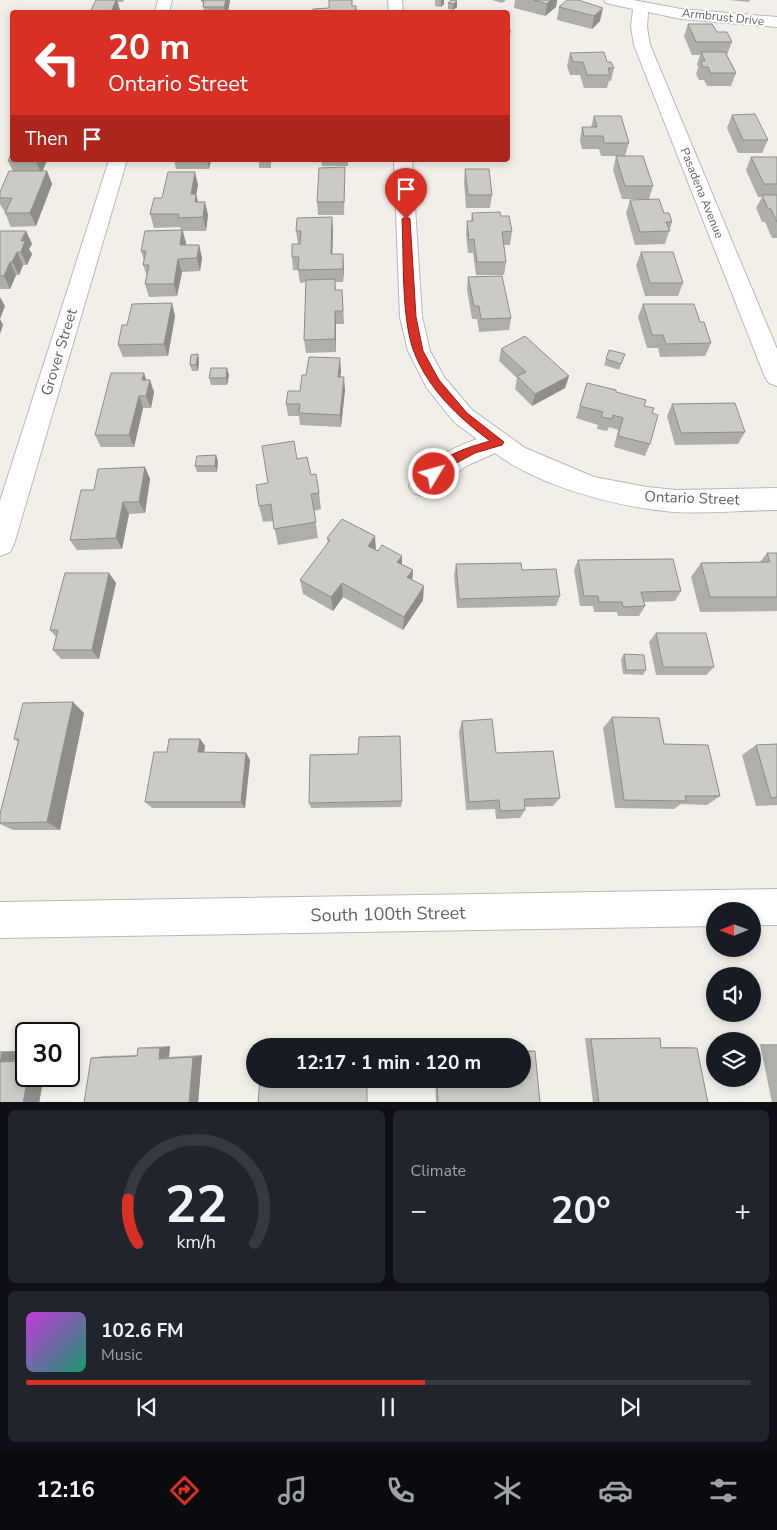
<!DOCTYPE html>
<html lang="en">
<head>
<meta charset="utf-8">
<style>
	body { margin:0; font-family:"Nunito Sans",sans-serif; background:#20242c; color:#f1f3f6; height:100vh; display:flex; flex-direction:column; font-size:19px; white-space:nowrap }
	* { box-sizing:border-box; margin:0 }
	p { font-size:16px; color:#9ea1a6 }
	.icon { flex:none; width:28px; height:28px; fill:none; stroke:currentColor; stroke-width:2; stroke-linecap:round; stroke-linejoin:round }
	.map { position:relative; height:1102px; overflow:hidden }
	.panel { display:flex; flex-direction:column; gap:8px; padding:8px; background:#0d0f14; flex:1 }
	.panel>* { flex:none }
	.banner { position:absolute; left:10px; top:10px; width:500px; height:152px; border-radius:5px; box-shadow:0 2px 8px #0003; background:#d93025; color:#fff; overflow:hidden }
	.needle { width:32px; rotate:269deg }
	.fabs { position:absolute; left:706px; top:902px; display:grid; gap:10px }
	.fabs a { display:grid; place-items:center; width:55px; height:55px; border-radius:50%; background:#171b24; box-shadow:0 2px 8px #0003; font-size:25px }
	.speed { position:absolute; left:15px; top:1022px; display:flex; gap:10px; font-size:25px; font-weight:700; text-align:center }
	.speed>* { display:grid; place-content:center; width:65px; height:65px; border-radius:50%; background:#171b24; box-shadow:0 2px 8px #0003; line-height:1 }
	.speed .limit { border:2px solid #111; border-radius:8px; background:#fff; color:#111 }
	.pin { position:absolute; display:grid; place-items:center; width:42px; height:42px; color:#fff; margin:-51px -21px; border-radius:50% 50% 50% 0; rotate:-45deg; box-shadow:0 0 5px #0007 }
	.pin .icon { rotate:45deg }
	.me { position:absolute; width:55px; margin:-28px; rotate:53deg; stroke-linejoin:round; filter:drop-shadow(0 0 4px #0008) }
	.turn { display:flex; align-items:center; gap:18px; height:105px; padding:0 15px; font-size:22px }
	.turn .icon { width:65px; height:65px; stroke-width:2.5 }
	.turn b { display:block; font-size:35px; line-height:42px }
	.then { display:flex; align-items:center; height:48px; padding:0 15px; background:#0003; gap:10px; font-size:19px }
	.big { font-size:38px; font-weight:700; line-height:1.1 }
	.panel .widget { flex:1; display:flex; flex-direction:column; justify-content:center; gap:8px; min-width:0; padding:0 18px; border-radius:8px; background:#20242c }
	.panel .dial { align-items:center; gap:0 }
	.dial svg { height:130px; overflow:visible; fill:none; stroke:#363941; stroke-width:7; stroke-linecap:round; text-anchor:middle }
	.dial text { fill:#f1f3f6; stroke:none }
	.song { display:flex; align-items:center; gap:15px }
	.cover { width:60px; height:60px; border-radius:8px; background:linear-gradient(135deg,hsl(290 70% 55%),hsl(160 70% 35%)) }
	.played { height:5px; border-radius:2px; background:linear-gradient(90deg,#d93025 55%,#363941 55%) }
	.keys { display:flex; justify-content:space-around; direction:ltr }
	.heat { display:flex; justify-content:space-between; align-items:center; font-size:28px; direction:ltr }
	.panel .tiles { flex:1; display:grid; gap:8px; grid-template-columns:1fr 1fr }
	.widget:last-child { grid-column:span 2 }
	.trip { position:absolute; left:246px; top:1038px; width:285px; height:50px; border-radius:25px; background:#171b24; box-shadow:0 2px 8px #0003; font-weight:700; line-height:50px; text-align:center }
	.menu { display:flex; height:80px; justify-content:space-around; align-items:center; background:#090b0e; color:#9ea1a6 }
	.menu .icon { width:35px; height:35px }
	.menu .selected { color:#d93025 }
	.menu b { font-size:22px; color:#f1f3f6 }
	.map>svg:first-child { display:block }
</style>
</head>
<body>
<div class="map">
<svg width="777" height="1103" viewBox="0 0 777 1103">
	<rect width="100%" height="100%" fill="#f1efe8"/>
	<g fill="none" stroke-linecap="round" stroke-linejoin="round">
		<g stroke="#b5b8bc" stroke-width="2">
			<g id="minor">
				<polygon points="158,0 172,0 169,12 155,12"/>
				<polygon points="388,0 402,0 403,12 389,12"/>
				<polygon points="604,0 633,0 681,9 777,17 777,27 681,19 648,12 647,27 650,45 777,349 777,386 769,383 765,377 634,45 631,27 633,9 606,3"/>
				<polygon points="109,160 127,160 14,544 10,552 0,556 0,501"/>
				<path d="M394 160H412L422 317 430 351 444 377 472 410 525 448 594 477 647 487 676 490 777 488V510C743 510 708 514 674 512 618 507 540 487 495 453L466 466 431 493 422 496 413 493 409 486C421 462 453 448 477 439L454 422 427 388 408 351 400 317Z"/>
				<polygon points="777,889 777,925 752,925 752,911 715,911 715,926 0,938 0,902"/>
			</g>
		</g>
		<use href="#minor" fill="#fff" fill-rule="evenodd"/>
	</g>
	<g fill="#afaea9">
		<polygon points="96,0 124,0 123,2 118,2 120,11"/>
		<polygon points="202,0 230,0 228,12 204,12"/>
		<polygon points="329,0 352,0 352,6 356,6 357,12 312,12 329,8"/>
		<polygon points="435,0 444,0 444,4 441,7 435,6"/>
		<polygon points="492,0 506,0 502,3"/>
		<polygon points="515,0 557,0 556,7 545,16 514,8"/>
		<polygon points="578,0 600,21 592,29 557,20 559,7"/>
		<polygon points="729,0 750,0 749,2"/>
		<polygon points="457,1 457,7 453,10 448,9 448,3"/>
		<polygon points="688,24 717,32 732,42 727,55 736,73 731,86 707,86 704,80 699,80 696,74 698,68 697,64 700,55 692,55 684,36"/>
		<polygon points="570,53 607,62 614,68 611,81 609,81 607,88 584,88 580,75 570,75 567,66"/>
		<polygon points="732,115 768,140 762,153 738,153 727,128"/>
		<polygon points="594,116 629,143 625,156 601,156 599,149 582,149 580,140 582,127 591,127"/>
		<polygon points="616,156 653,186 649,199 622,199 613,170"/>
		<polygon points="751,157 777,157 777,238 772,238 765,222 762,222 756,208 762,197 758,197 746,170"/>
		<polygon points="47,160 43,171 47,171 52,184 36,226 11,227 5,213 6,211 4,211 0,204 0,192 13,171 8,161"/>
		<polygon points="174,160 211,160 209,169 176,169"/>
		<rect x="259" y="160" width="12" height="8"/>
		<polygon points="321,160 348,160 348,166 322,166"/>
		<rect x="455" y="160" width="24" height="2"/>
		<polygon points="465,169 492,195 490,208 466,208 464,182"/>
		<polygon points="345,180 344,215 318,215 317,202"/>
		<polygon points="198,185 196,194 198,202 208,215 206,231 183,231 186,243 186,245 199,245 202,258 200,271 182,272 177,296 149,297 145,284 147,276 143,265 144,260 141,251 181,230 180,227 154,228 150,214 162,198"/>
		<polygon points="630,200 664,213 672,222 665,244 635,245 626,213"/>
		<polygon points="472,213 501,216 512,231 510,245 504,245 506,262 504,275 476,275 473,253 468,253 466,234 467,221 471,221"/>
		<polygon points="333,230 332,254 344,267 343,282 335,282 336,290 343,303 344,324 336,324 336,352 306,353 304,340 306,282 300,283 298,270 293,270 292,257 298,244 296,231"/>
		<polygon points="0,231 26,231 32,244 29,249 32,254 27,265 23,265 19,275 16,275 10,289 0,289"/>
		<polygon points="641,252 683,283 678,296 645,296 636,265"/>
		<polygon points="468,277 511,318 509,330 479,332 477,319 472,319 467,290"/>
		<polygon points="643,304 700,322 711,343 705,356 660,357 658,348 647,348 638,317"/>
		<polygon points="175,316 168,356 123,357 118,345 127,325"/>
		<polygon points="501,349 569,376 565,388 532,406 515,389 517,378 499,361"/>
		<polygon points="198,354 199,361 198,371 192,371 190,365"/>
		<polygon points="625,354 619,370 604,365 606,359"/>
		<polygon points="341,371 340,377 345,390 341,427 300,425 299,416 288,416 286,404 300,391 306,375"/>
		<polygon points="144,373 146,380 154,392 151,408 143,408 134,447 101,447 95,435"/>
		<polygon points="229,375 227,385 211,385 209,378"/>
		<polygon points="587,383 616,392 644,406 652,413 650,444 645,456 614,447 618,430 609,427 607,431 597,429 598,425 576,418"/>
		<polygon points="672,404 745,432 738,444 675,445 667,416"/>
		<polygon points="297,459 311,475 319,493 321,509 314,511 318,538 278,545 273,521 263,522 259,506 268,483"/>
		<polygon points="218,461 217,472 197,472 195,466"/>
		<polygon points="145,467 150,479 145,513 129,514 122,549 77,550 70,540 94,490"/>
		<polygon points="327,538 376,550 413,570 412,580 423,600 403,630 343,597 333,611 303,594 300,580 328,543"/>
		<polygon points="767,553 777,553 777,611 700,612 691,577 701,563 760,562"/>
		<polygon points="578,560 681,591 675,601 644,602 645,606 639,616 618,616 617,612 594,612 593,606 580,606 574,570"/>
		<polygon points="456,564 522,570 560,596 556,606 457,608 454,575"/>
		<polygon points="116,583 99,659 61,659 53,650 56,637 50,630"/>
		<polygon points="656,633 714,667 706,675 656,675 649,642"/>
		<polygon points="624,654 646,670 643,675 623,674 621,659"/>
		<polygon points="84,713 60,830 13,830 0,824 0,814 18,742 14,739"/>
		<polygon points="612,717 664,744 720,796 707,805 681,804 674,809 615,808 603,728"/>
		<polygon points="462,721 496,753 560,798 553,806 525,807 525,810 520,818 496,819 495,809 466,810 459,732"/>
		<polygon points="200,739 205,746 204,752 246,753 250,760 245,808 152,808 145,802 167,752"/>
		<polygon points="777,744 777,805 756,806 742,755 756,745"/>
		<polygon points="402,801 401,807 311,808 309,803"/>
		<polygon points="585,1038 660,1038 661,1047 687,1047 697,1048 708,1103 593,1103"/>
		<polygon points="476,1041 502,1041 507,1042 508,1046 476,1046"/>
		<polygon points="331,1044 331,1046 262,1046 266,1045"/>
		<polygon points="760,1044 777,1044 777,1103 772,1103"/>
		<polygon points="170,1046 169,1057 202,1055 198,1103 91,1058 104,1056 137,1055 138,1048 149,1047"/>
		<polygon points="522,1050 528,1050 535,1051 540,1103 436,1103 435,1079 522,1079"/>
		<polygon points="0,1051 19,1051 17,1060 26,1060 26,1076 44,1076 39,1103 0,1103"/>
	</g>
	<g fill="#8f8d8a">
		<polygon points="116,0 117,0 120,11 120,12 111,12"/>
		<polygon points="226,0 230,0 228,12 225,12 224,7"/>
		<polygon points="442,0 444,0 444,4 441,7 441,1"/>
		<polygon points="551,0 557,0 556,7 545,16 547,4"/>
		<polygon points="457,1 457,7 453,10 454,4"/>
		<polygon points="603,8 600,21 592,29 594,16"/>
		<polygon points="511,29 510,35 508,37 508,32"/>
		<polygon points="36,160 47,160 41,174 36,161"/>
		<polygon points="207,160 211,160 209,169"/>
		<polygon points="47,171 52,184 36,226 30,213"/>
		<polygon points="195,172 198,185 194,207 191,194"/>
		<polygon points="196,194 199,207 195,202"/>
		<polygon points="205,202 208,215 206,231 203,217"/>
		<polygon points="332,217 333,230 332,267 331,254"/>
		<polygon points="182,230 186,243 183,258 180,245"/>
		<polygon points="26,231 32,244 29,249 32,254 27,265 21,252 21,241"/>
		<polygon points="199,245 202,258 200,271 197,258"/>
		<polygon points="17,252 23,265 19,275 12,262"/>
		<polygon points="343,254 344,267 343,282"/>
		<polygon points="178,259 182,272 177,296 174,284"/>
		<polygon points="10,262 16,275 10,289 4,276"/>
		<polygon points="0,297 5,306 0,319"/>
		<polygon points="172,303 175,316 168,356 164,344"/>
		<polygon points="335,311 336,324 336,352 335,339"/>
		<polygon points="0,319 3,325 0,334"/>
		<polygon points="198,354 199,361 198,371 196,365"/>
		<polygon points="340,358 341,371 339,389 338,377"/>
		<polygon points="227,368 229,375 227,385 226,378"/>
		<polygon points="144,373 148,385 150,380 154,392 151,408 146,396 142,380"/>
		<polygon points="569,376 565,388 532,406 535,394"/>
		<polygon points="344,377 345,390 341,427 340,415"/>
		<polygon points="139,396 143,408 134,447 129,435"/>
		<polygon points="216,455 218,461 217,472 215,466"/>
		<polygon points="145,467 150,479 145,513 139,502"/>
		<polygon points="123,502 129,514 122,549 116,538"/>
		<polygon points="375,536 376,551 368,546"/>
		<polygon points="402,556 402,571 397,562"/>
		<polygon points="413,570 412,585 407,577"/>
		<polygon points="109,573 116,583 99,659 92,650"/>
		<polygon points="342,583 343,597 333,611 331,597"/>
		<polygon points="424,586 423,600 403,630 404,617"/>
		<polygon points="73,702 84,713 60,830 47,822"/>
		<polygon points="200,739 205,746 203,759 198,752"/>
		<polygon points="246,753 250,760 245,808 241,802"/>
		<polygon points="170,1046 169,1057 159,1059 160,1048"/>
		<polygon points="19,1051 17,1060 0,1062 2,1052"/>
		<polygon points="202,1055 198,1103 189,1103 193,1057"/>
		<polygon points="28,1076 44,1076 39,1103 23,1103"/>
	</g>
	<g fill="#cccac5" stroke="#8f8d8a">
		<polygon points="96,0 116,0 111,12 90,12"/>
		<polygon points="202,0 226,0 224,7 203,7 204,1 201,1"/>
		<polygon points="329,0 352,0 352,6 356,6 356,10 353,10 353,12 312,12 313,9 329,8"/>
		<polygon points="451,0 453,0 457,1 454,4 448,3"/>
		<polygon points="534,0 551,0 547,4"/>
		<polygon points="567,0 578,0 603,8 594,16 559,7"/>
		<polygon points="688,24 712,24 717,32 727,32 732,42 696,42"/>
		<polygon points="604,52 607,62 611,62 614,68 608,68 610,75 587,75 583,62 573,62 570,53"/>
		<polygon points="701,52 725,52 736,73 711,73 708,67 703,67 701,61 705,61"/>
		<polygon points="755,114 768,140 743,140 732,115"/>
		<polygon points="594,116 621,116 629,143 604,143 603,136 584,136 582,127 597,127"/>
		<polygon points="12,152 12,160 36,160 8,161"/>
		<polygon points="616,156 643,156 653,186 625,186"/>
		<polygon points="751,157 777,157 777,184 764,184"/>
		<polygon points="259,160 270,160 270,161 258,161"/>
		<polygon points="345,167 344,202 317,202 319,168"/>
		<polygon points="465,169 489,169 492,195 468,195"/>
		<polygon points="9,171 47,171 30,213 5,213 12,198 0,198 0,192"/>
		<polygon points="168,172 195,172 191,194 196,194 195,202 205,202 203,217 178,218 179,214 150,214 154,198 162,198"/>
		<polygon points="762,195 777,195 777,222 771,209 768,209"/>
		<polygon points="659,199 664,213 669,213 672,222 666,222 670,231 640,232 630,200"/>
		<polygon points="500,212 501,216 509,216 512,231 502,232 506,262 477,262 474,239 469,240 467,221 473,221 472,213"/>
		<polygon points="332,217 331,254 343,254 343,269 298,270 299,257 292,257 292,244 300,244 301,231 296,231 297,218"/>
		<polygon points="182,230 180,245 199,245 197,258 178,259 174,284 145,284 149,265 143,265 146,251 141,251 145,231"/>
		<polygon points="0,231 26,231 21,241 25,241 21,252 17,252 12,262 10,262 4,276 0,276"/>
		<polygon points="641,252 673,252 683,283 650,283"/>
		<polygon points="502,276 511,318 481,319 479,306 474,306 468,277"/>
		<polygon points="335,279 335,290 342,290 343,311 335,311 335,339 304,340 306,280"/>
		<polygon points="172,303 164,344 118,345 122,325 127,325 132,304"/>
		<polygon points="643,304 694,304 700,322 704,322 711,343 666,344 663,335 652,335"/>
		<polygon points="525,336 569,376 535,394 517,376 526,372 501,349"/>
		<polygon points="609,350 625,354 621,364 606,359"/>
		<polygon points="198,354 196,365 190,365 191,355"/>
		<polygon points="309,357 340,358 338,377 344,377 340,415 299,413 300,404 286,404 288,391 300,391 302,375 306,375"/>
		<polygon points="211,368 227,368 226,378 209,378"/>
		<polygon points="111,373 144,373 142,380 150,380 146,396 139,396 129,435 95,435"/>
		<polygon points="587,383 616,390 616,392 646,400 644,406 654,408 652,413 658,415 650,444 618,436 623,418 613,415 612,419 601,417 603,412 580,406"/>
		<polygon points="735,403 745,432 681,433 672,404"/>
		<polygon points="294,441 297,459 307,457 311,475 316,474 319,493 311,494 316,522 274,529 271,504 259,506 256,485 268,483 262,446"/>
		<polygon points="216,455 215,466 195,466 197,456"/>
		<polygon points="145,467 139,502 123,502 116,538 70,540 81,490 94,490 98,469"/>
		<polygon points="342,519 375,536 368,546 378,551 382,545 402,556 397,562 413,570 407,577 424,586 404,617 342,583 331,597 300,580 330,540 327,538"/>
		<polygon points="767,553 777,553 777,597 710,597 701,563 770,562"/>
		<polygon points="673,559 681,591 641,592 645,606 623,607 622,602 599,602 598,596 584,596 578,560"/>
		<polygon points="521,563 522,570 556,569 560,596 459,599 456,564"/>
		<polygon points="65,573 109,573 92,650 53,650 58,630 50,630"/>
		<polygon points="656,633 706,633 714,667 663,667"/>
		<polygon points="624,654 644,655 646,670 626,670"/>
		<polygon points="73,702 47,822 0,823 0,814 19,739 14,739 23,703"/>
		<polygon points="612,717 659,718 664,744 708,745 720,796 685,796 686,801 624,800"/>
		<polygon points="492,719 496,753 553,751 560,798 524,799 525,810 500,811 499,800 469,802 462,721"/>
		<polygon points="400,736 402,801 309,803 310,755 358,754 359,737"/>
		<polygon points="169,739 200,739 198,752 246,753 241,802 145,802 154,752 167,752"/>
		<polygon points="777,744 777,797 771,798 756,745"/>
		<polygon points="660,1038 661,1048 697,1048 708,1103 599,1103 591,1039"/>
		<polygon points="480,1042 507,1042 508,1046 480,1046"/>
		<polygon points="329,1044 329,1046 262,1046"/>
		<polygon points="138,1048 160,1048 159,1059 193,1057 189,1103 84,1103 91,1058 137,1056"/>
		<polygon points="535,1051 540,1103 438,1103 437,1079 522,1079 522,1052"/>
		<polygon points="26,1061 26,1076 28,1076 23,1103 0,1103 0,1062"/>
		<polygon points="260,1079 367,1079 367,1103 258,1103"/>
	</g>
	<path fill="#d93025" stroke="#8d1f18" d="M406 216 410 219 416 317 423 351 439 380 467 413 504 442 502 445 475 453 451 466 434 479 429 474C441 455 469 447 490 441 458 417 429 390 414 352 401 318 404 256 402 219Z"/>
	<g text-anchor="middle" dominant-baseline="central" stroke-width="4" stroke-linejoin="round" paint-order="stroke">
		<g font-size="12" fill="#5f6368" stroke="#fff">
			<text transform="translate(723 17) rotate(6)">Armbrust Drive</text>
			<text transform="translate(702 193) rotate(68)">Pasadena Avenue</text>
		</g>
		<g font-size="15" fill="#5f6368" stroke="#fff">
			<text transform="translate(59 352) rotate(-73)">Grover Street</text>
			<text transform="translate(692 498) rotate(2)">Ontario Street</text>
		</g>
		<g font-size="18" fill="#5f6368" stroke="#fff">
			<text transform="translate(388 914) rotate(-1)">South 100th Street</text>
		</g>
	</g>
</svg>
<div class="fabs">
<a><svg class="needle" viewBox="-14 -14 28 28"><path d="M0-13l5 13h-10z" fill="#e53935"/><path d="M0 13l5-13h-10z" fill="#9ea1a6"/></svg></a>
<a><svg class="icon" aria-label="sound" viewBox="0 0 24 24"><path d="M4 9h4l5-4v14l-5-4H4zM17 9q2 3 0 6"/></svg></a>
<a><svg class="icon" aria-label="layers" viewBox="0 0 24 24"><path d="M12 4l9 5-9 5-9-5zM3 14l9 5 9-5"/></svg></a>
</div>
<div class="speed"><div class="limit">30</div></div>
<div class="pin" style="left:406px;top:219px;background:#d93025"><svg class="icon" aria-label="arrive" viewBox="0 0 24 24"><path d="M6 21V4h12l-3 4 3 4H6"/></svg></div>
<svg class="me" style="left:434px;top:474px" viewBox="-20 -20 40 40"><circle r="17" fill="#d93025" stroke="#fff" stroke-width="3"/><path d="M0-11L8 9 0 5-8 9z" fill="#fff"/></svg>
<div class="trip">12:17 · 1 min · 120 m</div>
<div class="banner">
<div class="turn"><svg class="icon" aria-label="left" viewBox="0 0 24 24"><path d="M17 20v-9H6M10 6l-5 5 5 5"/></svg><div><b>20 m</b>Ontario Street</div></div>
<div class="then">Then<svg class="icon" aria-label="arrive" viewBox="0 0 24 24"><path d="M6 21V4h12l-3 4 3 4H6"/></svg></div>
</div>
</div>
<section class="panel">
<div class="tiles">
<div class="widget dial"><svg viewBox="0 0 100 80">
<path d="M14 69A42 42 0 1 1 86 69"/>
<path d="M14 69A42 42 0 0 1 8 42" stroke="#d93025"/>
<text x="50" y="56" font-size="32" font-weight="700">22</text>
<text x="50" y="72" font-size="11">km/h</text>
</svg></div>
<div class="widget"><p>Climate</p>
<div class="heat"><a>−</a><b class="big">20°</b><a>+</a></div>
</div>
<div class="widget">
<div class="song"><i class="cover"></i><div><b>102.6 FM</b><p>Music</p></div></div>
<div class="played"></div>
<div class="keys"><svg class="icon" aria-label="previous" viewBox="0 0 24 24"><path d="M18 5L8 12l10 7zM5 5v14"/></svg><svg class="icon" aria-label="pause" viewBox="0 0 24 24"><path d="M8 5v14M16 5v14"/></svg><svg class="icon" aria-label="next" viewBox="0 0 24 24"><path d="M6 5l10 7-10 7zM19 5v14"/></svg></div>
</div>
</div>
</section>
<nav class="menu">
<b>12:16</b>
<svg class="icon selected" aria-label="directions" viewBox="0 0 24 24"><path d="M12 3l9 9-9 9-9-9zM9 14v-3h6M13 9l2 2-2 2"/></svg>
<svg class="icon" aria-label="music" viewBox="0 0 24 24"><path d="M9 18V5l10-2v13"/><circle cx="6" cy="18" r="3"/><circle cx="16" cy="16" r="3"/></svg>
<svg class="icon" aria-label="phone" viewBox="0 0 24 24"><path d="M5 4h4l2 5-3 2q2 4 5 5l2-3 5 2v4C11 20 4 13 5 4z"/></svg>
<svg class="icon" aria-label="climate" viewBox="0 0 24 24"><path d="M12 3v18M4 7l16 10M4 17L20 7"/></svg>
<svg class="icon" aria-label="car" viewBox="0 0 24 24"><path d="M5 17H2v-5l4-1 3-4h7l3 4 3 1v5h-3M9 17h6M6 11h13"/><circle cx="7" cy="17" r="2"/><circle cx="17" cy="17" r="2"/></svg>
<svg class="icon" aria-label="filters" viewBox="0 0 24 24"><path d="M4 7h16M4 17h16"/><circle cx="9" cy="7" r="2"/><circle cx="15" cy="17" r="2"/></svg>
</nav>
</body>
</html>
